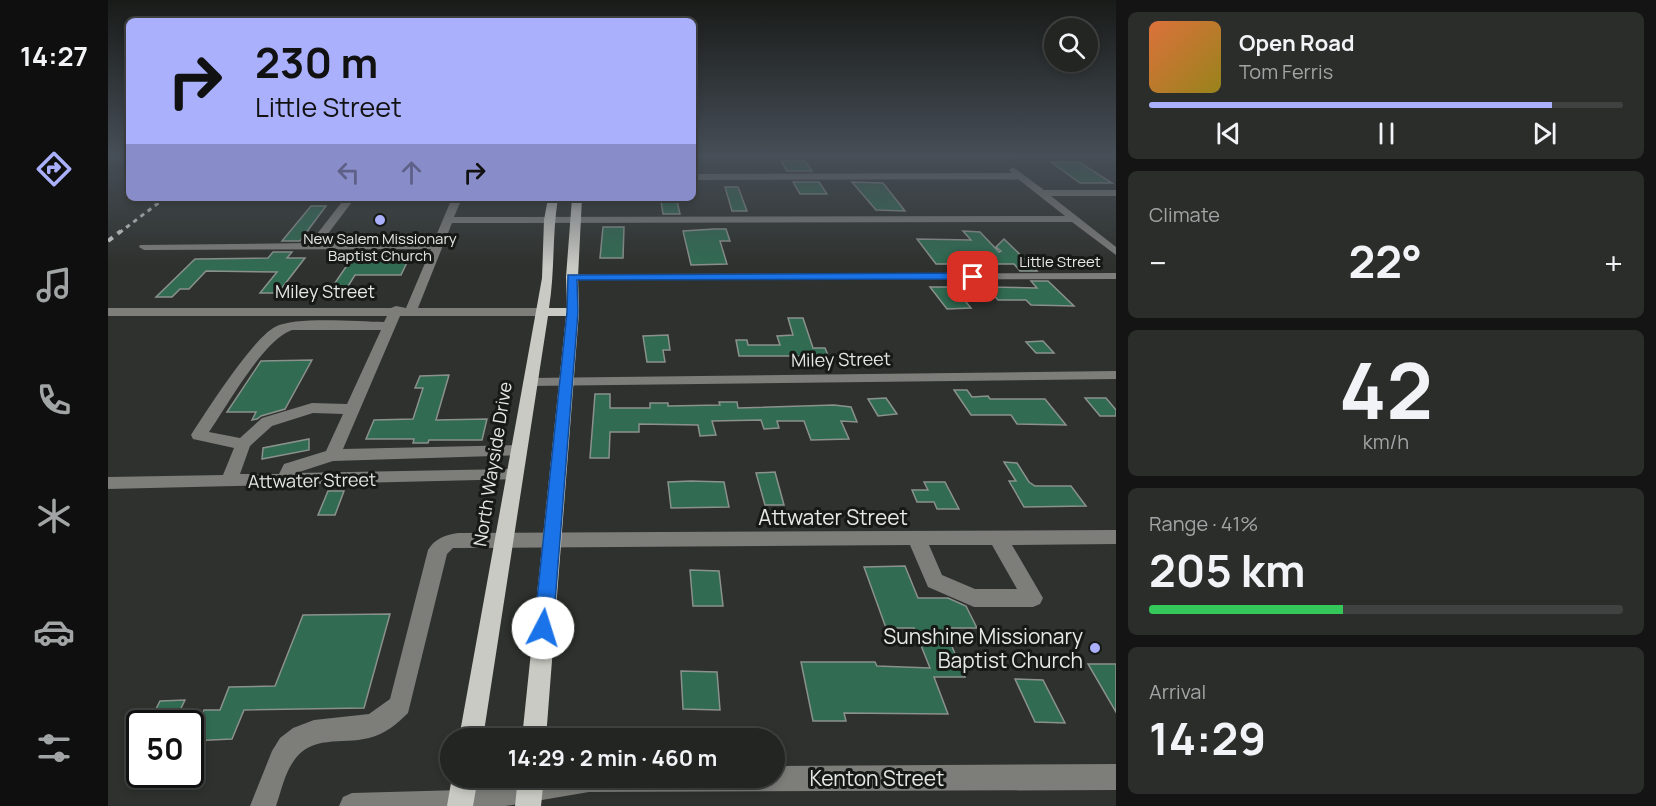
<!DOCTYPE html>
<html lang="en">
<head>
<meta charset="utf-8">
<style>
	body { margin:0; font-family:Manrope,sans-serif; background:#2a2d2a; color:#f1f3f6; height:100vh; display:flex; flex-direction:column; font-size:22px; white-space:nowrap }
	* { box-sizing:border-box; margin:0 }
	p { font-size:20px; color:#a2a5a5 }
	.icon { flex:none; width:33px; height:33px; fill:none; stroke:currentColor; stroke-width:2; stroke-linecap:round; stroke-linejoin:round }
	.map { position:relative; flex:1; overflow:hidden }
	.drawer { display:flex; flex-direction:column; gap:12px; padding:12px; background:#131413; width:540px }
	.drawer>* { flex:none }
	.hud { position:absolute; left:18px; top:18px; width:570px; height:183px; border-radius:9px; box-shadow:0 3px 9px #0003,0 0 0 2px #3f4240; background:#aab0fc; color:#111; overflow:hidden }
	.fabs { position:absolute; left:936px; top:18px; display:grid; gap:12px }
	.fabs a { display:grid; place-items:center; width:54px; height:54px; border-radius:50%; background:#222522; box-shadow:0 3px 9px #0003,0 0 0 2px #3f4240; font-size:30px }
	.speed { position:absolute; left:18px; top:710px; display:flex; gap:12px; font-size:30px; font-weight:700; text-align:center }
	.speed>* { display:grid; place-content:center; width:78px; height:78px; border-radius:50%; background:#222522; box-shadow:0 3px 9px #0003,0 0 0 2px #3f4240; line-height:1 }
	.speed .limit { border:3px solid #111; border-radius:9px; background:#fff; color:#111 }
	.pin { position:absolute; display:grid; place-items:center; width:51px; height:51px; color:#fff; margin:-26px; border-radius:12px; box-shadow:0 3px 9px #0006 }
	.me { position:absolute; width:66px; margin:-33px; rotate:5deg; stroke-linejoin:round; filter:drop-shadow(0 0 4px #0008) }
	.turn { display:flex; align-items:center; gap:21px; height:126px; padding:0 30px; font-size:27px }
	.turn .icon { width:78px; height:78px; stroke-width:2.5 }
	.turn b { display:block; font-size:42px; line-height:51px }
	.lanes { display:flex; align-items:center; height:57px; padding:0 30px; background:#0003; justify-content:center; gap:30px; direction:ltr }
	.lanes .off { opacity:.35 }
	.big { font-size:45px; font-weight:700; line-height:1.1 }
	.drawer .tile { flex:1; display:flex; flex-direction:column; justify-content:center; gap:9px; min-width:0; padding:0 21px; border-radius:9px; background:#2a2d2a }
	.drawer .dial { align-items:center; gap:0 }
	.dial b { font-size:78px; line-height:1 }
	.song { display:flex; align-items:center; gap:18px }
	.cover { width:72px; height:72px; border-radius:9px; background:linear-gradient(135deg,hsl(20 70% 55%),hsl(50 70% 35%)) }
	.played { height:6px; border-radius:3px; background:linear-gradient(90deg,#aab0fc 85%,#3f4240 85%) }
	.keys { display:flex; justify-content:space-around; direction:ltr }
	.heat { display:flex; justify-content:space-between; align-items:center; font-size:33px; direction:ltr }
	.charge { height:9px; border-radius:4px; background:linear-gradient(90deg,#34c759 41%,#3f4240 0) }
	.trip { position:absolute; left:332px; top:728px; width:345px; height:60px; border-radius:30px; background:#222522; box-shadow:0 3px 9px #0003,0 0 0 2px #3f4240; font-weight:700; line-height:60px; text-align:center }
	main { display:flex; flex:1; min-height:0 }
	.dock { display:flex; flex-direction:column; width:108px; justify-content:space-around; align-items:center; background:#0e0f0e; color:#a2a5a5 }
	.dock .icon { width:42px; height:42px }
	.dock .active { color:#aab0fc }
	.dock b { font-size:27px; color:#f1f3f6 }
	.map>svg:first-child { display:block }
</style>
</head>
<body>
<main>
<nav class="dock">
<b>14:27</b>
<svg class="icon active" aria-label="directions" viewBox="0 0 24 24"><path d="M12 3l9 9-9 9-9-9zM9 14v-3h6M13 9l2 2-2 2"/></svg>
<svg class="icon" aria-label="music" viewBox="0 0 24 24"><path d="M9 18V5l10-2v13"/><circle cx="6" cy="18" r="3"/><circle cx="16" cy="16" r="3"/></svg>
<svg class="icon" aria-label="phone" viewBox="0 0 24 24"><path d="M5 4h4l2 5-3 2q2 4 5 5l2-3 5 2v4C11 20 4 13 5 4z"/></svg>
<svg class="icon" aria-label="climate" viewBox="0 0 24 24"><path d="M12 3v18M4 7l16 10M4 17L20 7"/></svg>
<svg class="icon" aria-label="car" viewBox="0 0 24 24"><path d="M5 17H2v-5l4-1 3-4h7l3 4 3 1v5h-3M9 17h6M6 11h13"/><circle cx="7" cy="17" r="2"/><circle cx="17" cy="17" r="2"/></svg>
<svg class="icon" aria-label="filters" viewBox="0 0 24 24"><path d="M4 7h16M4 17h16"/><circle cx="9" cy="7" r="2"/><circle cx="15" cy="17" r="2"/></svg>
</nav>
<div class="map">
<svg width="1008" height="806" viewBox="0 0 1008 806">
	<rect width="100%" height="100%" fill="#2e312d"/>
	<g fill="#316b52" stroke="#8b918d" stroke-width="1.5">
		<polygon points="673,161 697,161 704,171 679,171"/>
		<polygon points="943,162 971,162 1004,183 972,183"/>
		<polygon points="685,182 711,182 719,194 692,194"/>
		<polygon points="744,182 775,183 797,211 768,210"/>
		<polygon points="617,187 630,187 639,211 624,211"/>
		<polygon points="553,201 569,201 572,214 555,214"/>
		<polygon points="203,206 218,206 192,241 174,241"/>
		<polygon points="495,227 516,227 515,258 492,258"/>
		<polygon points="606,229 618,229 622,241 612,241 619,264 583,265 575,231"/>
		<polygon points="855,231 872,232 891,252 893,251 888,247 896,239 929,271 912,271 906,264 828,264 809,239 863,240"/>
		<polygon points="165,252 184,252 179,258 197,258 170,293 152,293 169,272 98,271 81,289 72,289 64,297 48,297 87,259 160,258"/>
		<polygon points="302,256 293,275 247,275 232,299 216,299 244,258"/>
		<polygon points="923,281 940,281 966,306 923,305 918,300 890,300 879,287 929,288"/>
		<polygon points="822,287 839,287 844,292 850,292 863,308 839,309"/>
		<polygon points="680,318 695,318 705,348 717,348 722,360 704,360 702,356 631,356 628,340 639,340 640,345 672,345 669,336 685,335"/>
		<polygon points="560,335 562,350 555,350 557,362 539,362 535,336"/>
		<polygon points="935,341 946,353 928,353 918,342"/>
		<polygon points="204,360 177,409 153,416 149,419 144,420 148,412 119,412 153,361"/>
		<polygon points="341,375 328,420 379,419 374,440 321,440 320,443 305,443 306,439 258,439 266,420 305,419 315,388 307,388 312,376"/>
		<polygon points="846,390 859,390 864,397 880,396 882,399 937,399 958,425 909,424 903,415 863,415"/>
		<polygon points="487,394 502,394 502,408 542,408 542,403 560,403 560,406 612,405 611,402 629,402 630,408 726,405 743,407 749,422 733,421 741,439 703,440 696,421 669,421 671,428 656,429 653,420 604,421 608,435 592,436 590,425 531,424 531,432 502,432 501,458 482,458"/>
		<polygon points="778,398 789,414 770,416 760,399"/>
		<polygon points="977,398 998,398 1008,410 1008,416 992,416"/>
		<polygon points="201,439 201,450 154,459 155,448"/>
		<polygon points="896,462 909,463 921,482 927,486 963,486 978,506 916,507 901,481 908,481"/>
		<polygon points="667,472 676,505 657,505 648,473"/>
		<polygon points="583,481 616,482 621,507 563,508 560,482"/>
		<polygon points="816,482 837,482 851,509 829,509 826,502 809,502 804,490 820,490"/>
		<polygon points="220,491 236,491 227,515 210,515"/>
		<polygon points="797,566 810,598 840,598 858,606 869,628 836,628 857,677 826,677 840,714 736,713 738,721 705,721 693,662 767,662 769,666 822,668 806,628 778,628 756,567"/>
		<polygon points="582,570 611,571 615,606 585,606"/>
		<polygon points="282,614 256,708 136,710 124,739 82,741 96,710 112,710 121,687 167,686 195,615"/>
		<polygon points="980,664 1008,664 1008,712"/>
		<polygon points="573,671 609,672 612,710 575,709"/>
		<polygon points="907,679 935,680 957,723 927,722"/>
		<polygon points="77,700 66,723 41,723 52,701"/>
	</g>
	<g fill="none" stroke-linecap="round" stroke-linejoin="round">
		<g fill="#7d7d7a" fill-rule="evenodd">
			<polygon points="585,154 1008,154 1008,157 585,158"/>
			<path d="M905 167 936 190H1008V196H943L1008 247V255L964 222 344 223 310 308H434L440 312 434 316H292L235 449 411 445 417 447 419 451 417 455 225 461 188 473 407 469 413 471 415 475 413 479 0 489V477L115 475 126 448 85 439 83 435C98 412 145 338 167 327 188 316 250 322 276 322L279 316H0V308H283L288 306 298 308 323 249 36 250 31 247 32 245 202 243 237 198H247L213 243H325L344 198H354L346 217 957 216 910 179 585 180V174L904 173 901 170ZM184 330H273L239 404 204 403 154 418 132 438 101 432C119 406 156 339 184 330ZM205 413 235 414 218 451 176 464 171 474H132L142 446 164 426Z"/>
			<polygon points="1008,273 1008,279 464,280 458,277 464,274"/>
			<polygon points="1008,371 1008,379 422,386 415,382 422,378"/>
			<path d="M1008 530V544L904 545 935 598 932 604 925 607H866L820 587 802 545 345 548 339 554 300 713C289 724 277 734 261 738 233 745 203 734 185 762 176 775 173 792 168 806H142L164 751 172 738 185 728 206 720 261 714 282 699 320 550C327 538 338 535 350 533ZM821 545H884L909 589H867L834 575Z"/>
			<polygon points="1008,764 1008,790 481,792 398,806 231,806 235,797 244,793 353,790 414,777 666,777 666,766"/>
		</g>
		<g fill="#cacac4" fill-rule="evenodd">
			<path d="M440 198H450C444 235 447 271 441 308H459L458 277 464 198H474L470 277 471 312 438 738H414L458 316H440L375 738H351L434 278 436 220Z"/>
			<polygon points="344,777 370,777 365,806 339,806"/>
			<polygon points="410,777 436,777 433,806 407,806"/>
		</g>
		<polyline stroke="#d3d5d2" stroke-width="3" stroke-dasharray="4.5 4.5" stroke-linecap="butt" points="11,233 57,198"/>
		<polyline stroke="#d3d5d2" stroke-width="4" stroke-dasharray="6 6" stroke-linecap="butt" points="0,241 13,231"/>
	</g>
	<linearGradient id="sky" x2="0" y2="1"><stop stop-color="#191b19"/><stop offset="0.58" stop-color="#464e57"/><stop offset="1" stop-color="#464e57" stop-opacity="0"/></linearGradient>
	<rect width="1008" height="267" fill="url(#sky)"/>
	<polygon fill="#1a73e8" stroke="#114b97" stroke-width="1.5" points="865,273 871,277 869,279 469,280 470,312 445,628 442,634 435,636 429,634 426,628 459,312 460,275"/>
	<g fill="#aab0fc" stroke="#171917" stroke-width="2">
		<circle cx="272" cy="220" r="6"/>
		<circle cx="987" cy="648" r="6"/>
	</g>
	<g text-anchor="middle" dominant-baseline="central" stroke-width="6" stroke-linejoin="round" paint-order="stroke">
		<g font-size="15" fill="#e6e8e5" stroke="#171917">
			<text x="272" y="238">New Salem Missionary<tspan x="272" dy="17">Baptist Church</tspan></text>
		</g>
		<g font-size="15" fill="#e6e8e5" stroke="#171917">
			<text x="952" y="261">Little Street</text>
		</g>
		<g font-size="18" fill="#e6e8e5" stroke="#171917">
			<text x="217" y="291">Miley Street</text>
			<text transform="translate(733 359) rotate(-1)">Miley Street</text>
			<text transform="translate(384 464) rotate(-81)">North Wayside Drive</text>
			<text transform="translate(204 480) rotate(-1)">Attwater Street</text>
		</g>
		<g font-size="21" fill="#e6e8e5" stroke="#171917">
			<text x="725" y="517">Attwater Street</text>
			<text x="769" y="778">Kenton Street</text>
		</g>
		<g font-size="21" fill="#e6e8e5" stroke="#171917" text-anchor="end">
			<text x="975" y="636">Sunshine Missionary<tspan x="975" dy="24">Baptist Church</tspan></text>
		</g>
	</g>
</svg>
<div class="fabs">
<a><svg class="icon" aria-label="search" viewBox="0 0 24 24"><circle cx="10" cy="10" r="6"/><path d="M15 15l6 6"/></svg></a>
</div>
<div class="speed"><div class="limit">50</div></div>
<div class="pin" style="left:865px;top:277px;background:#d93025"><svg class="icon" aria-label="arrive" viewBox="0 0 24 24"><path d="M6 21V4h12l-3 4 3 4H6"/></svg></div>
<svg class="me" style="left:435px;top:628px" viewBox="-20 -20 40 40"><circle r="19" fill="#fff"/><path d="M0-13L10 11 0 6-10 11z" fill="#1a73e8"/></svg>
<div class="trip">14:29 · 2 min · 460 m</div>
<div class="hud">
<div class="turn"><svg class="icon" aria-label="right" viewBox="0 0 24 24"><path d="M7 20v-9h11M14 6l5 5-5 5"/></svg><div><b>230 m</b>Little Street</div></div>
<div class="lanes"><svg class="icon off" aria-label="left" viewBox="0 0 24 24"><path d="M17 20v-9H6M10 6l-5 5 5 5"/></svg><svg class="icon off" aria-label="ahead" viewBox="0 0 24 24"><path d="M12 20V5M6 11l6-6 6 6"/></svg><svg class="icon" aria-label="right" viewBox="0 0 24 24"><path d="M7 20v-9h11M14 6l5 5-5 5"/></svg></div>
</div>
</div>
<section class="drawer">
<div class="tile">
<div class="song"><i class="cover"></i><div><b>Open Road</b><p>Tom Ferris</p></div></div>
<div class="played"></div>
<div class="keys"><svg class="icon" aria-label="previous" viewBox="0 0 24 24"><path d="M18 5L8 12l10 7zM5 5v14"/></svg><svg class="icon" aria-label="pause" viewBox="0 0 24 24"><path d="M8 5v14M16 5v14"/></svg><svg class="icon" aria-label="next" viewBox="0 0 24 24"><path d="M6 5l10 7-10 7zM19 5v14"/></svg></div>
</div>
<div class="tile"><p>Climate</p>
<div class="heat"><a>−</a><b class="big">22°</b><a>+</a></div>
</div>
<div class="tile dial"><b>42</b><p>km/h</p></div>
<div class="tile"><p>Range · 41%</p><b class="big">205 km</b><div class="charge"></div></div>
<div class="tile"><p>Arrival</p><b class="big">14:29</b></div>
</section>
</main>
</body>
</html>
